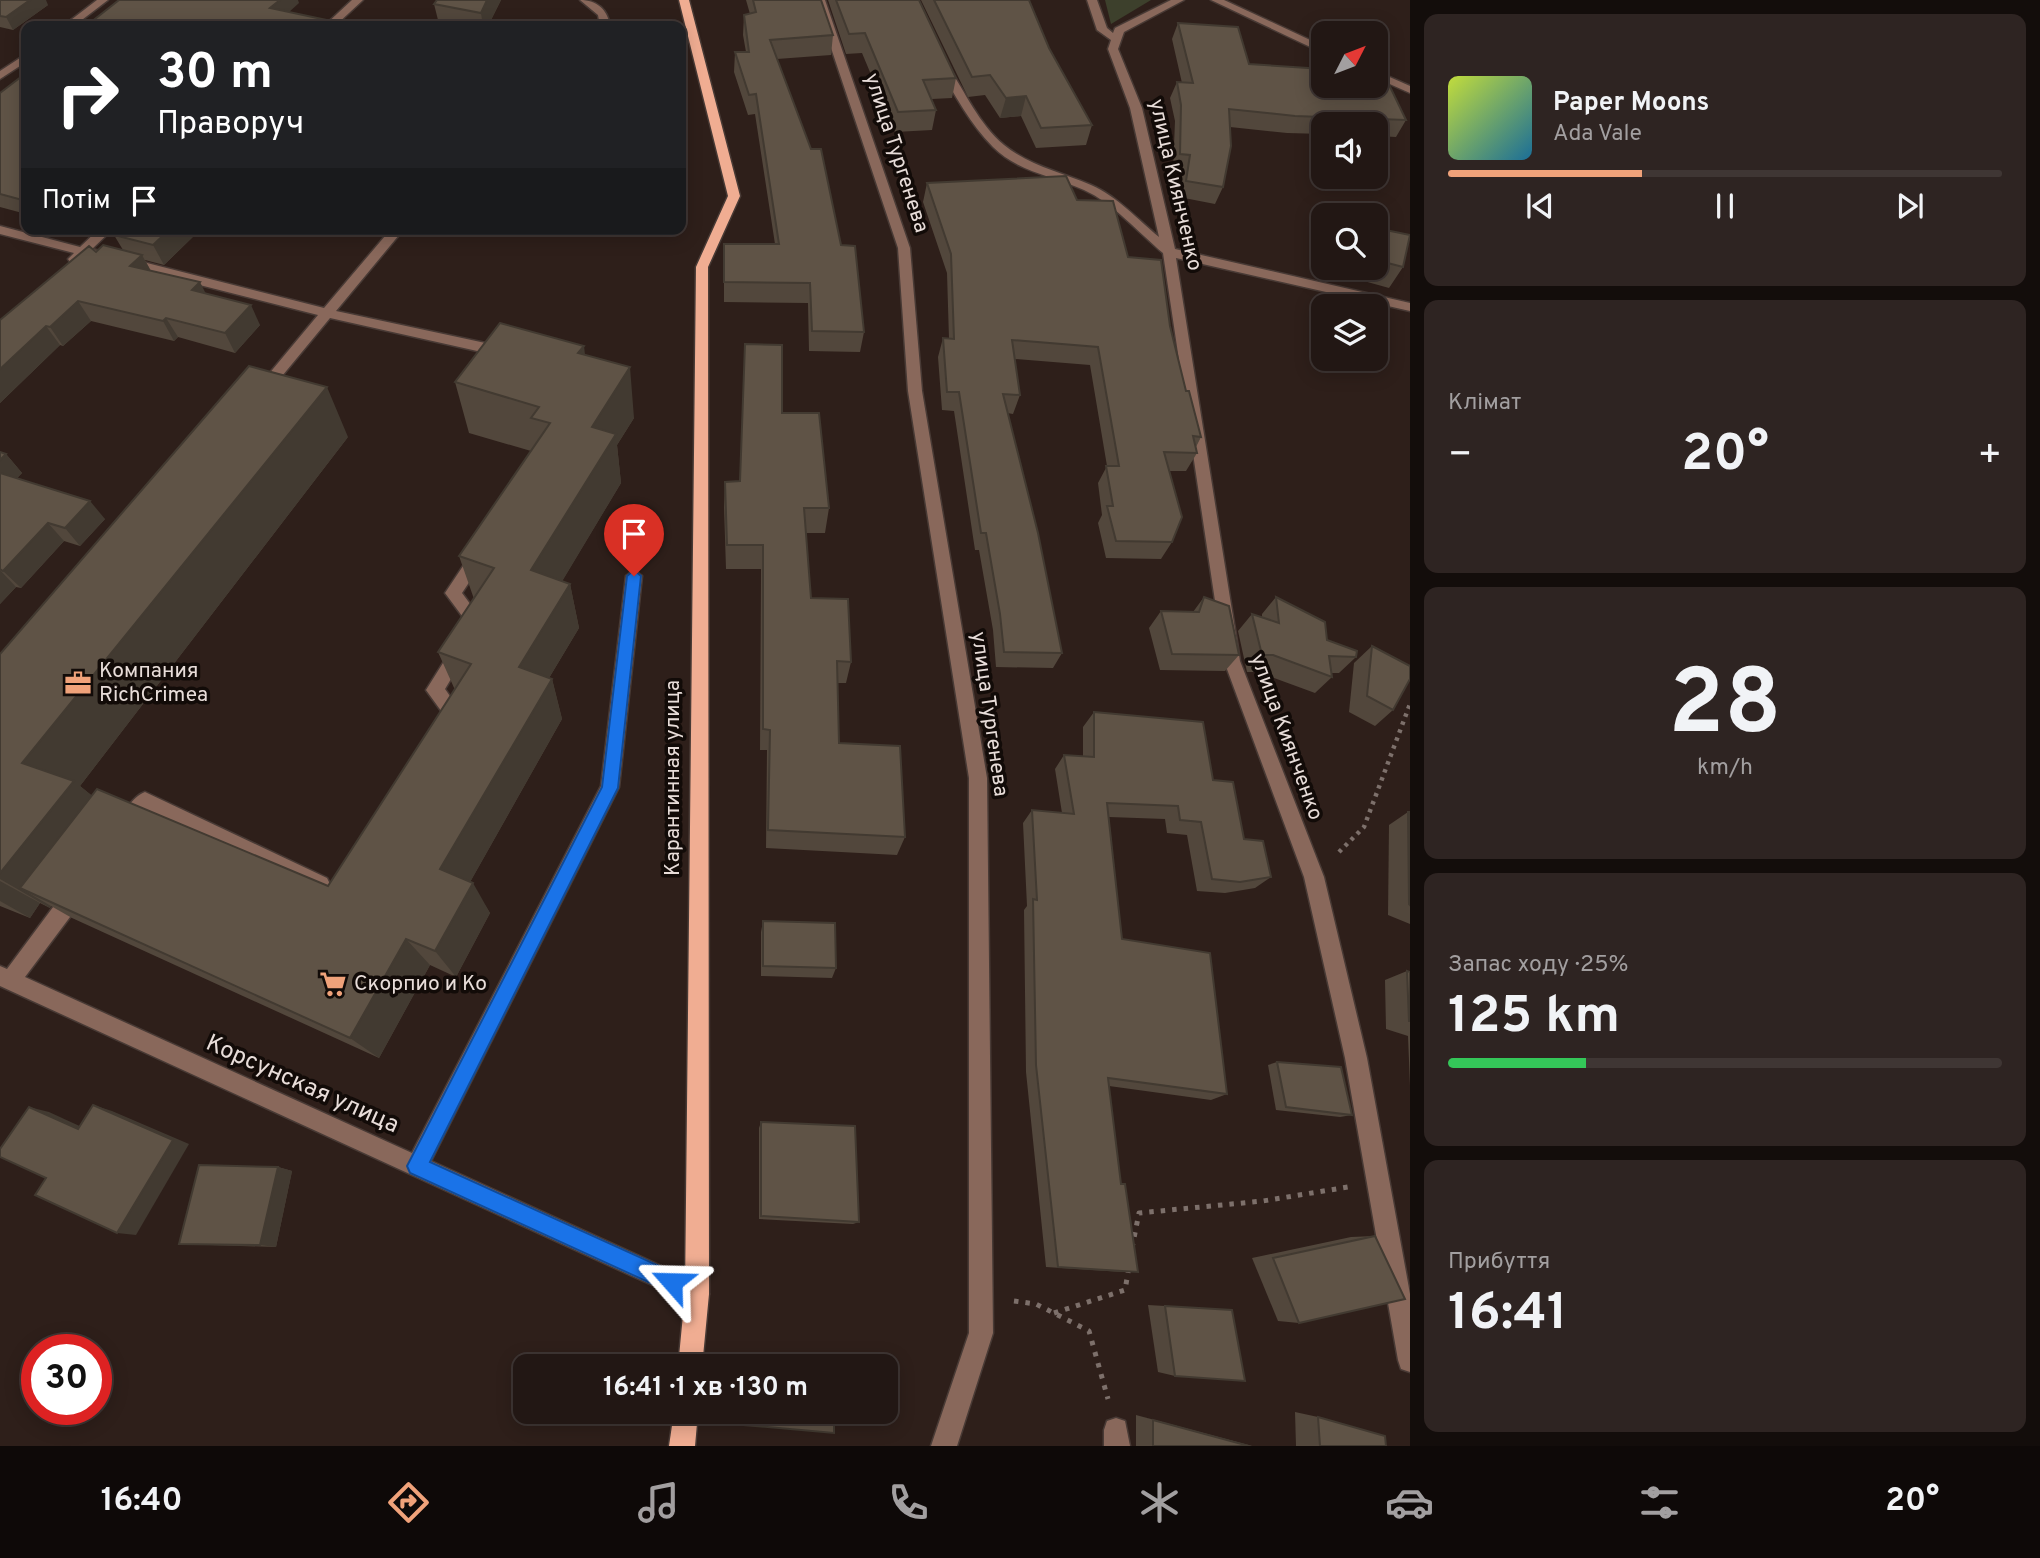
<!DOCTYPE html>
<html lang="uk">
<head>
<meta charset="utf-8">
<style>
	body { margin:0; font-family:Overpass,sans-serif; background:#2e2422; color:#f1f3f6; height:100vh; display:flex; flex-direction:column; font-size:26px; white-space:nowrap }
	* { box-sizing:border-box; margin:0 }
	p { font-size:23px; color:#a29fa0 }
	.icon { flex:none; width:38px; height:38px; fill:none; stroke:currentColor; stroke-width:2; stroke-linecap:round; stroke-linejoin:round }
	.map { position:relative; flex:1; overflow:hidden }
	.sheet { display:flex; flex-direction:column; gap:14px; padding:14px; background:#130d0b; width:630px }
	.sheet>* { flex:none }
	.banner { position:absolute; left:21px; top:21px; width:665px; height:214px; border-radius:14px; box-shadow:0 4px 18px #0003,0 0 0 2px #3f3634; background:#202124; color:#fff; overflow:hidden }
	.needle { width:46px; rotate:48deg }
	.buttons { position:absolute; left:1311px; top:21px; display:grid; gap:14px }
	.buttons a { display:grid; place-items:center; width:77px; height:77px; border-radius:14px; background:#221714; box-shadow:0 4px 18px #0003,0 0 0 2px #3f3634; font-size:35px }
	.speed { position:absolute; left:21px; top:1334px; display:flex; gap:14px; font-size:35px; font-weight:700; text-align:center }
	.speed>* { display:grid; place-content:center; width:91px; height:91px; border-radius:50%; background:#221714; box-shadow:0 4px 18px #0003,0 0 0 2px #3f3634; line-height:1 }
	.speed .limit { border:10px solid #d22; background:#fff; color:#111 }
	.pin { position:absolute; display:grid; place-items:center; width:60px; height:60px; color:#fff; margin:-72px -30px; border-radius:50% 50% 50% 0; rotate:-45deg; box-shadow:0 0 7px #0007 }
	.pin .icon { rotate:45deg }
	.me { position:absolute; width:77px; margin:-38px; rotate:295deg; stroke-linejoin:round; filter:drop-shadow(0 0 5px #0008) }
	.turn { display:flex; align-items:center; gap:24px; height:147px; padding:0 21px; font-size:32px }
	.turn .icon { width:91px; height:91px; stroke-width:2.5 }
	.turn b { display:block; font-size:49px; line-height:60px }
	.then { display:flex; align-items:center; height:66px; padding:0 21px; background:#0003; gap:14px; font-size:26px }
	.big { font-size:52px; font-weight:700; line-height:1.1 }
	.sheet .card { flex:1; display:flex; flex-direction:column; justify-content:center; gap:10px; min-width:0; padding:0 24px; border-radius:14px; background:#2e2422 }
	.sheet .dial { align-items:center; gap:0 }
	.dial b { font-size:91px; line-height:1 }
	.song { display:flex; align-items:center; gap:21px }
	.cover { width:84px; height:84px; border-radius:10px; background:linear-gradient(135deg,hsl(70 70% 55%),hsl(200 70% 35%)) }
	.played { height:7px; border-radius:4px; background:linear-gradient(90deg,#f0a27a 35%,#3f3634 35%) }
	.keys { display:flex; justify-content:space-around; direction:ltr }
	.heat { display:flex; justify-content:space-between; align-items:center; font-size:38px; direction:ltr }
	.charge { height:10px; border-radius:5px; background:linear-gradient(90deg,#34c759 25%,#3f3634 0) }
	.trip { position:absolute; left:513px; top:1354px; width:385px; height:70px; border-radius:14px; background:#221714; box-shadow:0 4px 18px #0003,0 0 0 2px #3f3634; font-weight:700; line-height:70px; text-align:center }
	.tab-bar { display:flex; height:112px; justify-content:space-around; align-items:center; background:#0e0908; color:#a29fa0 }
	.tab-bar .icon { width:49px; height:49px }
	.tab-bar .on { color:#f0a27a }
	.tab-bar b { font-size:32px; color:#f1f3f6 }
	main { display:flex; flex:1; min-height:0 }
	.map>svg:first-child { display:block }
</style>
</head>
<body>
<main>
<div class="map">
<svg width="1410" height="1446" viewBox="0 0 1410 1446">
	<rect width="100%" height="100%" fill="#2e1f1a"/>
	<polygon fill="#3d402c" points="1105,0 1151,0 1111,24"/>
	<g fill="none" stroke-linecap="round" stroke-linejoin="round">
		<g stroke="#483a35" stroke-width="3">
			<g id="minor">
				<polygon points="97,0 108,0 74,26 63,26"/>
				<polygon points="352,0 363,0 335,26 324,26"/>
				<path d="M580 0C597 0 608 10 610 26H600L598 15Z"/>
				<polygon points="815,0 825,0 910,248 922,391 987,778 993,1333 957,1446 931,1446 969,1333 969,778 908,391 898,248"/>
				<path d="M1087 0H1097L1107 28 1113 33 1115 28 1171 0H1184L1124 32 1118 49 1142 108 1175 249 1410 303V311L1176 258 1240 661 1324 877 1367 1058 1410 1294V1372L1401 1369 1398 1360 1345 1058 1304 877 1224 661 1163 253C1139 233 1113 203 1084 190 1053 176 1018 172 993 147 970 124 955 95 939 68L948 66C965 92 979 124 1004 145 1030 166 1061 172 1091 185 1117 196 1138 220 1159 237L1130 108 1108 49 1111 40 1097 30Z"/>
				<polygon points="1211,0 1224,0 1323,46 1323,53"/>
				<polygon points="26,54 26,62 0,79 0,71"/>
				<polygon points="1376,71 1410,86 1410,93 1376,78"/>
				<polygon points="0,226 80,247 99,229 113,229 92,249 324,308 391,229 404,229 336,311 504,347 511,352 504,357 330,318 268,393 258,393 258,387 318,315 85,256 78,262 70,262 68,259 74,253 0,234"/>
				<path d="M479 549 487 555 462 593 485 624C481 632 477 636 468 633L466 628 468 624 445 593 473 551Z"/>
				<polygon points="634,570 642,576 619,787 431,1161 705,1286 709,1294 705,1302 697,1306 689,1302 0,986 0,966 7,969 68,887 75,885 82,887 85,894 82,901 25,977 412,1153 601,786 626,576"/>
				<path d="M459 645 465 647 467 652 445 689 466 719C462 727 457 729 449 726L447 719 426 690 453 647Z"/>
				<path d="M145 792 327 878 330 884 327 890 320 893 313 890 148 810 132 833 125 836 118 833 116 827C121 815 133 796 145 792Z"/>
				<polygon points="1116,1418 1125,1421 1130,1446 1104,1446 1104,1430 1107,1421"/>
			</g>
		</g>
		<g stroke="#483a35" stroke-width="3">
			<g id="major">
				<polygon points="679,0 689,0 740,196 708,267 709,1294 702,1367 678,1367 685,1294 696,267 728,196"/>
				<polygon points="674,1412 698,1412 695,1446 669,1446"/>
			</g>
		</g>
		<polyline stroke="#7d706b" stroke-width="4.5" stroke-dasharray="3.5 5" stroke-linecap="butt" points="1339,852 1364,827 1410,704"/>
		<g stroke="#7d706b" stroke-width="5" stroke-dasharray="4.5 7" stroke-linecap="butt">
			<polyline points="1132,1248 1139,1213 1263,1201 1348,1187"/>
			<polyline points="1014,1301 1036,1304 1089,1331 1108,1399"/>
			<polyline points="1054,1313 1125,1290 1129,1267"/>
		</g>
		<use href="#minor" fill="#89685b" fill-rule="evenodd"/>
		<use href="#major" fill="#f0ad92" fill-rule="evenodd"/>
	</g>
	<g fill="#52473c">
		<polygon points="0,0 48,5 13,30 0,27"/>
		<polygon points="437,0 501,0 488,26 448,26 439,24 434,4"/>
		<polygon points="746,0 821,0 833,35 831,55 777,59 841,245 864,332 860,352 809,351 808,303 724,302 724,244 775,244 755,114 748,115 734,72 735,52 746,52 743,35 744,15 750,14"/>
		<polygon points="828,0 919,0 956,78 952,98 932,99 936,110 932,130 895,132 862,53 846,54"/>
		<polygon points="921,0 1029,0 1049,48 1092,125 1086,145 1036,148 1021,116 1000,118 985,95 968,97"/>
		<polygon points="1178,23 1249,64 1406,120 1396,137 1376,136 1376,124 1323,124 1323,134 1287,133 1230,127 1223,187 1215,204 1179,197 1183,171 1173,170 1175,121 1170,98 1177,82 1182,83 1172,39"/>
		<polygon points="26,73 26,214 0,207 0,93"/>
		<polygon points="927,183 1077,200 1128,257 1170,326 1186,391 1201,437 1196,447 1197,453 1186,471 1169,471 1172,542 1161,559 1106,558 1098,523 1102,515 1098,483 1107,466 1090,365 1015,359 1020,395 1013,414 1007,413 1062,653 1053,668 996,667 993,630 979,550 975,550 954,411 942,410 938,357 943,338 949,339 947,273 923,202"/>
		<polygon points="1376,228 1403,267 1389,288 1353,278 1356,268 1376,268"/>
		<polygon points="120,229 201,229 164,265 145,260 151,271 205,293 260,325 235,353 178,337 174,341 91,321 63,346 60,345 0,403 0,320 96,252 123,250 114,235"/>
		<polygon points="585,355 634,418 617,445 621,483 562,581 570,584 579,628 549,678 552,679 562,719 470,882 490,913 456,977 430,965 379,1058 72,918 51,906 50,908 40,903 30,918 0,906 0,654 348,437 80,786 92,796 328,886 455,690 438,652 474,599 459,556 531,451 469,433 455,382"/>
		<polygon points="782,413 829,508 825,533 805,533 811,598 851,662 846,683 837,683 839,743 905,837 897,855 766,848 767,750 760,750 761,569 726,569 724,507 725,482 740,481"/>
		<polygon points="0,452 6,454 22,473 17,478 105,519 80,546 64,541 21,588 16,587 0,604"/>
		<polygon points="1204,597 1239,655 1225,671 1160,670 1149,628 1161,611 1193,612"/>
		<polygon points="1276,597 1327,640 1356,657 1339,673 1331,673 1332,677 1315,693 1258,672 1247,672 1238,631 1252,614 1262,617 1262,614"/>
		<polygon points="1372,646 1393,710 1375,726 1349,712 1354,663"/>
		<polygon points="1094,712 1213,780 1244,839 1271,877 1255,888 1225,893 1197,891 1187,835 1167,833 1165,819 1109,817 1122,939 1227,1094 1211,1100 1109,1086 1121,1184 1138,1272 1123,1272 1046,1267 1026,1072 1024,910 1027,906 1023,823 1032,810 1062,813 1055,769 1064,755 1083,756 1083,727"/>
		<polygon points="1408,812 1410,812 1410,924 1388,915 1389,825"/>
		<polygon points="763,921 836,968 832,978 761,976 761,932"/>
		<polygon points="1407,971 1410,972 1410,1086 1408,1036 1386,1029 1385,980"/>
		<polygon points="1277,1062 1352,1115 1340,1117 1276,1110 1268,1065"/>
		<polygon points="761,1122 859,1222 853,1224 759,1219 759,1128"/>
		<polygon points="278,1167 292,1171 276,1247 179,1244"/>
		<polygon points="1375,1236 1299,1323 1278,1321 1252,1258 1351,1237"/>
		<polygon points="1148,1305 1165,1306 1175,1376 1158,1372"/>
		<polygon points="746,1352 829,1361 834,1364 834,1367 745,1367"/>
		<polygon points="1295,1412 1318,1417 1386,1446 1296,1446"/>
		<polygon points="1136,1415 1252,1446 1136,1446"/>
	</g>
	<g fill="#423a31">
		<polygon points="30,0 46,0 48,5 13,30 6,17"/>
		<polygon points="280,0 298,0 299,3 276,24 270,8"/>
		<polygon points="487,0 501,0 488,26 483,26 481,13"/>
		<polygon points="1026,96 1021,116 1000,118 1006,98"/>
		<polygon points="170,229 201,229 164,265 153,245"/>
		<polygon points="142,255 153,275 130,266"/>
		<polygon points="200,282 210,302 192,290"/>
		<polygon points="78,301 91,321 63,346 50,327"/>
		<polygon points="251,305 260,325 235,353 225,333"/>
		<polygon points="166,318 178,337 174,341 163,321"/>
		<polygon points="46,326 60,345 0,403 0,369"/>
		<polygon points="584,346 590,397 578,353"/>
		<polygon points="630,367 634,418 617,445 621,483 542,615 531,570 592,427"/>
		<polygon points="327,387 348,437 80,786 119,817 20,888 51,906 50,908 0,879 0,873 22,763"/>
		<polygon points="6,454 22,473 6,489 0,481 0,460"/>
		<polygon points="90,501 105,519 80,546 65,528"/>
		<polygon points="48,523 64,541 21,588 3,571"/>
		<polygon points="0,570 16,587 0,604"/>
		<polygon points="570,584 579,628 531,708 519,667"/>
		<polygon points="552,679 562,719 460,900 440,869"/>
		<polygon points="0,881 40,903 30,918 0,901"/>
		<polygon points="473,883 490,913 456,977 435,951"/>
		<polygon points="406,939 430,965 379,1058 350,1038"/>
		<polygon points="93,1105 112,1111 189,1144 136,1235 117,1233"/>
		<polygon points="29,1107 49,1112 97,1134 78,1129"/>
		<polygon points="278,1167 292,1171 276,1247 260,1245"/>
		<polygon points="1136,1415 1252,1446 1249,1446"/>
	</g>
	<g fill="#5f5346" stroke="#423a31" stroke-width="2">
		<polygon points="0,0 30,0 6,17 0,16"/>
		<polygon points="119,0 280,0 270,8 355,26 86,26"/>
		<polygon points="437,0 487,0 481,13 434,4"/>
		<polygon points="753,0 821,0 833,35 770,40 811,149 821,149 841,245 855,246 864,332 812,331 810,283 724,282 724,244 779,244 756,94 749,95 735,52 749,52 744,15 756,12"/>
		<polygon points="836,0 919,0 956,78 923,80 936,110 898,112 865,33 849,34"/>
		<polygon points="934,0 1029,0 1049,48 1092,125 1041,128 1026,96 1006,98 990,75 972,77"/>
		<polygon points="1178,23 1238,27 1249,64 1323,69 1323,86 1376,86 1376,72 1383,72 1406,120 1295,116 1229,109 1231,146 1223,187 1186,181 1190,155 1180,154 1181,105 1177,82 1193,83"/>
		<polygon points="26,73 26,201 0,194 0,93"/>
		<polygon points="1066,176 1077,200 1113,201 1128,257 1161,260 1170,326 1186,391 1189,391 1201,437 1193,436 1197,453 1164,452 1182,517 1172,542 1116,541 1107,506 1113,506 1106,466 1119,466 1098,347 1012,340 1020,395 1003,394 1038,533 1062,653 1004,652 1000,614 986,533 981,533 959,392 947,392 943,338 954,339 951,254 927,183"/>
		<polygon points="1376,228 1410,235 1403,267 1376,260"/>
		<polygon points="120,229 170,229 153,245 114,235"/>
		<polygon points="103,245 142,255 130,266 200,282 192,290 251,305 225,333 166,318 163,321 78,301 50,327 46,326 0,369 0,320 89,246 96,252"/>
		<polygon points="500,323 584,346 578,353 630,367 592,427 616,434 531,570 570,584 519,667 552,679 440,869 473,883 435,951 406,939 350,1038 20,888 97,789 328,886 471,664 438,652 494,568 459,556 550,423 531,418 539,407 455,382"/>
		<polygon points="745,344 782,345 782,413 819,413 829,508 804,508 811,598 848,599 851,662 837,661 839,743 900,746 905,837 768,830 770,730 763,729 763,545 727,545 725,482 740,481"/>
		<polygon points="249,366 327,387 22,763 74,781 0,873 0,654"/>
		<polygon points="0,452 6,454 0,460"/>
		<polygon points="0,473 90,501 65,528 48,523 3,571 0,569"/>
		<polygon points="1204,597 1229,606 1239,655 1172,654 1161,611 1199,612"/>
		<polygon points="1276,597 1325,622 1327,640 1357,651 1356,657 1329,656 1332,677 1273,655 1262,655 1252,614 1279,623"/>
		<polygon points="1372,646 1410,666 1410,679 1393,710 1367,696"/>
		<polygon points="1094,712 1203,722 1213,780 1233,782 1244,839 1263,841 1271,877 1240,882 1212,879 1201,822 1180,820 1178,806 1107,803 1122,939 1210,953 1227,1094 1108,1078 1121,1184 1125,1184 1138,1272 1058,1267 1036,1065 1033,899 1037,900 1032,810 1074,814 1064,755 1094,757"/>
		<polygon points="1408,812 1410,812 1410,905 1409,904"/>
		<polygon points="763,921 835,923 836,968 763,966"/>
		<polygon points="1407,971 1410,972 1410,1021 1409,1021"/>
		<polygon points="1277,1062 1341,1067 1352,1115 1286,1107"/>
		<polygon points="93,1105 173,1140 117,1233 35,1195 46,1178 0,1157 0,1149 29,1107 78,1129"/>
		<polygon points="761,1122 855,1126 859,1222 761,1216"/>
		<polygon points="199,1165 278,1167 260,1245 179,1244"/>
		<polygon points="1375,1236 1405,1299 1299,1323 1273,1258"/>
		<polygon points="1165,1306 1232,1310 1245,1381 1175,1376"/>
		<polygon points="747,1354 834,1364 834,1367 747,1367"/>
		<polygon points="745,1412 834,1412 834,1433 744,1425"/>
		<polygon points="1318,1417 1385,1436 1386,1446 1320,1446"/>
		<polygon points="1153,1420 1249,1446 1153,1446"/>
	</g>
	<polygon fill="#1a73e8" stroke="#114b97" stroke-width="2" points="634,570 641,576 618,788 430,1162 679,1275 682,1282 679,1290 672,1293 410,1173 407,1166 602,787 627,576"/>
	<defs>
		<g id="office-bare" transform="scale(2.1)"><path d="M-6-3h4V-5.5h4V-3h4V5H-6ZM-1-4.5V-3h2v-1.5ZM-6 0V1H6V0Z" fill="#f0a27a" stroke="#120b08" stroke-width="2.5" paint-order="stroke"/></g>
		<g id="supermarket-bare" transform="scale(2.1)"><path d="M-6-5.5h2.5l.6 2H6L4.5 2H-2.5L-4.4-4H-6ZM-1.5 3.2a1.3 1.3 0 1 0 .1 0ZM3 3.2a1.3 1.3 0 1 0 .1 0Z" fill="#f0a27a" stroke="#120b08" stroke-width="2.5" paint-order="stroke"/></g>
	</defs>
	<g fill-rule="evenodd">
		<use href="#office-bare" x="78" y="683"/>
		<use href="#supermarket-bare" x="333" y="984"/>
	</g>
	<g text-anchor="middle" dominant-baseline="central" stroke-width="7" stroke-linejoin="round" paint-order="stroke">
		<g font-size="21" fill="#e8ddd9" stroke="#120b08">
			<text transform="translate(896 153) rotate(72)">улица Тургенева</text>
			<text transform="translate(1175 185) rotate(77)">улица Киянченко</text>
			<text transform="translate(989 714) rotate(82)">улица Тургенева</text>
			<text transform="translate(1286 737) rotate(70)">улица Киянченко</text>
			<text transform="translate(673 778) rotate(-90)">Карантинная улица</text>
		</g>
		<g font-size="21" fill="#e8ddd9" stroke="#120b08" text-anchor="start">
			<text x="99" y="671">Компания<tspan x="99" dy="24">RichCrimea</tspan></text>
			<text x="354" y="984">Скорпио и Ко</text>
		</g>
		<g font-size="24" fill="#e8ddd9" stroke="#120b08">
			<text transform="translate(302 1085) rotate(24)">Корсунская улица</text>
		</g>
	</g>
</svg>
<div class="buttons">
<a><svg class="needle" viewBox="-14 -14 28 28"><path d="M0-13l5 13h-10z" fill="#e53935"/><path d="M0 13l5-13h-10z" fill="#a29fa0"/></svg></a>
<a><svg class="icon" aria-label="sound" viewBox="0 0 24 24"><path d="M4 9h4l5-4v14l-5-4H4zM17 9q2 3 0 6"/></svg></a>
<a><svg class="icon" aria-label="search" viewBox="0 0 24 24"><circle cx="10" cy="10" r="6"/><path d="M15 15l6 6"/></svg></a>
<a><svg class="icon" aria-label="layers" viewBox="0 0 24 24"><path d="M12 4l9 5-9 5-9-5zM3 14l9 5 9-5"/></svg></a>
</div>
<div class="speed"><div class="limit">30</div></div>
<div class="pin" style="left:634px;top:576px;background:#d93025"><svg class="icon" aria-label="arrive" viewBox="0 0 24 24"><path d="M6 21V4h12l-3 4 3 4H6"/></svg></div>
<svg class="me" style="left:672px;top:1282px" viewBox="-20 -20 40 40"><path d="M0-17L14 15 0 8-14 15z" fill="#1a73e8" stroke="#fff" stroke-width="4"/></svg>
<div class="trip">16:41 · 1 хв · 130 m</div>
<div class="banner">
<div class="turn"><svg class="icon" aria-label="right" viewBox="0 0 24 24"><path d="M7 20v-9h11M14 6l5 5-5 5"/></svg><div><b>30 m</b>Праворуч</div></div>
<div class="then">Потім<svg class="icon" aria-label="arrive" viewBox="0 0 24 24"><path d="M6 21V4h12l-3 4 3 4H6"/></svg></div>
</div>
</div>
<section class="sheet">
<div class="card">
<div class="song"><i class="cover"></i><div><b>Paper Moons</b><p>Ada Vale</p></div></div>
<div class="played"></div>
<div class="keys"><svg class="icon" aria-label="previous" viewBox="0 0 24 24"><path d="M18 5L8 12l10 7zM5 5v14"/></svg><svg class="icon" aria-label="pause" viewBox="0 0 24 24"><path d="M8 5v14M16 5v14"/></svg><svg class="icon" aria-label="next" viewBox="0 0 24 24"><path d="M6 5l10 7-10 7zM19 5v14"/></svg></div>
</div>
<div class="card"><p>Клімат</p>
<div class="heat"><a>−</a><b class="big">20°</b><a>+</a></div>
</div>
<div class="card dial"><b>28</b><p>km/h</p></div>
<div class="card"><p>Запас ходу · 25%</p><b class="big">125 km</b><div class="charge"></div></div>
<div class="card"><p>Прибуття</p><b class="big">16:41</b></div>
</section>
</main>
<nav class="tab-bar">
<b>16:40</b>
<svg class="icon on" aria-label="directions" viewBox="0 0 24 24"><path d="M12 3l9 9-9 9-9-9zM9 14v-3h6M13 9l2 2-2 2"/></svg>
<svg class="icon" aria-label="music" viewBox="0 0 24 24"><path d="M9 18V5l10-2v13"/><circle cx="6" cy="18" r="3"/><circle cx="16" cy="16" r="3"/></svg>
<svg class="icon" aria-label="phone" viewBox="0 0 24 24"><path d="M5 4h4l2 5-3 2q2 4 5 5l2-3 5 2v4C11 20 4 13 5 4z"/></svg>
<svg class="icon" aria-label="climate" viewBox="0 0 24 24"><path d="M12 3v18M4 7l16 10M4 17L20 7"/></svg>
<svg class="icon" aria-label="car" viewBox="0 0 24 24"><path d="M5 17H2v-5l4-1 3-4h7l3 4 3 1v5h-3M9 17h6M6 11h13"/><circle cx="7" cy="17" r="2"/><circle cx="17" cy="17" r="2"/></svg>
<svg class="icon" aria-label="filters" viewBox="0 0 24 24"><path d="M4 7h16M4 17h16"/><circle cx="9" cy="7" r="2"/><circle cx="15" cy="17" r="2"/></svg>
<b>20°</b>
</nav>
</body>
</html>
